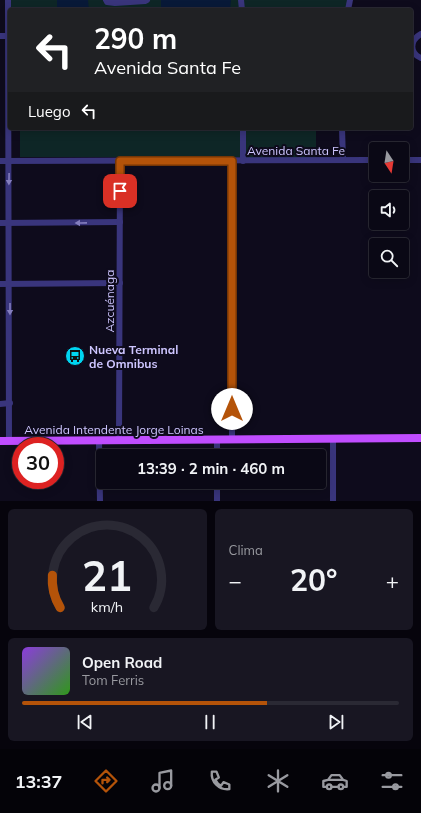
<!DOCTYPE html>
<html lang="es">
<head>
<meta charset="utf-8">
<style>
	body { margin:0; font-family:Mulish,sans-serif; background:#181622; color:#f1f3f6; height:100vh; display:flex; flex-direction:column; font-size:15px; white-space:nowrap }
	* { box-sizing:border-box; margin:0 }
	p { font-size:13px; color:#999aa0 }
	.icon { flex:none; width:22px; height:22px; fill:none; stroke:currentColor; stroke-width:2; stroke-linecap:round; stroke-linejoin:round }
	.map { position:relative; height:501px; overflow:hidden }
	.drawer { display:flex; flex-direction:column; gap:8px; padding:8px; background:#06040c; flex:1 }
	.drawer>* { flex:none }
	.top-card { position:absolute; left:8px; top:8px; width:405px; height:122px; border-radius:4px; box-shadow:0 2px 10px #0003,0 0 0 1px #2a2934; background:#202124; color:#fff; overflow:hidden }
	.needle { width:26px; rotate:168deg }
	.fabs { position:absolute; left:369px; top:142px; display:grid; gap:8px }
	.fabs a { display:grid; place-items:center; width:40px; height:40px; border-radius:4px; background:#0a0815; box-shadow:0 2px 10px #0003,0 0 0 1px #2a2934; font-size:20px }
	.speed { position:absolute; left:12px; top:437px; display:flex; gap:8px; font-size:20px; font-weight:700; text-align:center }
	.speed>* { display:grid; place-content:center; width:52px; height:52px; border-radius:50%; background:#0a0815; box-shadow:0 2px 10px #0003,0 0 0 1px #2a2934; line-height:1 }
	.speed .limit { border:6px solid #d22; background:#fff; color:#111 }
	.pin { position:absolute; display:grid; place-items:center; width:34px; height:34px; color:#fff; margin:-17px; border-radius:8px; box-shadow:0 2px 6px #0006 }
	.me { position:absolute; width:44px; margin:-22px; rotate:0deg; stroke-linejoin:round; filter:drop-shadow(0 0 3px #0008) }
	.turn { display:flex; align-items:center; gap:14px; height:84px; padding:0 20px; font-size:18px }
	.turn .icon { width:52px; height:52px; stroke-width:2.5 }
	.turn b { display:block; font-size:28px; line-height:34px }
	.then { display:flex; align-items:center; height:38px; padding:0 20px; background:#0003; gap:8px; font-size:15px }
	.big { font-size:30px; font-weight:700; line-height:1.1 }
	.drawer .card { flex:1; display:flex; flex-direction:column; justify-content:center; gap:6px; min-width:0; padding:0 14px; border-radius:6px; background:#181622 }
	.drawer .dial { align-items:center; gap:0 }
	.dial svg { height:104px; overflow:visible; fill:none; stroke:#2a2934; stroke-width:7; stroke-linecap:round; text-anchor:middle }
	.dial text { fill:#f1f3f6; stroke:none }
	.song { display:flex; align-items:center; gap:12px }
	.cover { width:48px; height:48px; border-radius:6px; background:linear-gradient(135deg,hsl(270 70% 55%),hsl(110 70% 35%)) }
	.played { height:4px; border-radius:2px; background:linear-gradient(90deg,#b45309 65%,#2a2934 65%) }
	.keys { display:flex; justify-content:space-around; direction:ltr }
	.heat { display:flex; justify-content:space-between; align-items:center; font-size:22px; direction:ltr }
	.drawer .tiles { flex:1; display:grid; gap:8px; grid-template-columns:1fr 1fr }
	.card:last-child { grid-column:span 2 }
	.trip { position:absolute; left:96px; top:449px; width:230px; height:40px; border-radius:4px; background:#0a0815; box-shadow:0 2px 10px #0003,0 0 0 1px #2a2934; font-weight:700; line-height:40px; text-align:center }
	.tabs { display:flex; height:64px; justify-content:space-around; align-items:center; background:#040308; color:#999aa0 }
	.tabs .icon { width:28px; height:28px }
	.tabs .current { color:#b45309 }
	.tabs b { font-size:18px; color:#f1f3f6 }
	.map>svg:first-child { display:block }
</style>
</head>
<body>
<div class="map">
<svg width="421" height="501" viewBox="0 0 421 501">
	<rect width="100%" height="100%" fill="#0e0b1c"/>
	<g fill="#0e2626">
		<polygon points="8,0 350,0 348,10 10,10"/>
		<rect x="20" y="128" width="221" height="29"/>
		<polygon points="243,128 316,128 316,160 243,161"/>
	</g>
	<g fill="#081938">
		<polygon points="57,0 88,0 89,10 57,10"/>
		<polygon points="161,0 231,0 230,10 161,10"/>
	</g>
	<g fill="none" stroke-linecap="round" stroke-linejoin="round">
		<g stroke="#39357c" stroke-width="6">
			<polyline points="8,0 9,441"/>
			<polyline points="106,0 107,2 115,3 145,1 147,0"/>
			<polyline points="241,0 242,10"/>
			<polyline points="348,10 350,0"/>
			<path d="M421 34C410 40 409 53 421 58"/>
			<polyline points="0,36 8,36"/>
			<polyline points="342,128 343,160"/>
			<polyline points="402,160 421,160"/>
			<polyline points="0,161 376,160"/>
			<polyline points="243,161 243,128"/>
			<polyline points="0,223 120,222"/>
			<polyline points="0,284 120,283"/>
			<polyline points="0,404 10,403"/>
			<polyline points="333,438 333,501"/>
			<polyline points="119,440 120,161"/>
			<polyline points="217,440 217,456"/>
			<polyline points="232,440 232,161"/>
			<polyline points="99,441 100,501"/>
			<polyline points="217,482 217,501"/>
		</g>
		<polyline stroke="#c04dff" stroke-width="8" points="0,441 421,438"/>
	</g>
	<defs><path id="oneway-solid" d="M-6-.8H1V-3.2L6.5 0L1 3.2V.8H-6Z"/></defs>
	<g fill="#847ebe">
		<use href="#oneway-solid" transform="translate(9 179) rotate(91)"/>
		<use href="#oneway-solid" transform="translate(81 223) rotate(179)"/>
		<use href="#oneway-solid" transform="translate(10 309) rotate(90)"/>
	</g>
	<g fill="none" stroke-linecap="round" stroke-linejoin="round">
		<g stroke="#753606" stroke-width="10">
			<polyline id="route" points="120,191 120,161 232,161 232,409"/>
		</g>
		<use href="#route" stroke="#b45309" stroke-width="7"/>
	</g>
	<defs>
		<g id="bus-disc" transform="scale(1)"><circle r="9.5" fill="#00d5f1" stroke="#0e0b1c"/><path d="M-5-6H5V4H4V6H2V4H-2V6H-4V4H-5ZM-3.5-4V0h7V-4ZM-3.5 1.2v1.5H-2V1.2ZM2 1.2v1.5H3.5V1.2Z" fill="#111"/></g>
	</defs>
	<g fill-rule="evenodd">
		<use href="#bus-disc" x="75" y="356"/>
	</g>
	<g text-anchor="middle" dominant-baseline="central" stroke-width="4" stroke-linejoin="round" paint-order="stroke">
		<g font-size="12" fill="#cec6ff" stroke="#0e0b1c">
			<text x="296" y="150">Avenida Santa Fe</text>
			<text transform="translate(109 301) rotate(-90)">Azcuénaga</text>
			<text x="114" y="429">Avenida Intendente Jorge Loinas</text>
		</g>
		<g font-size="12" font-weight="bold" fill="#cec6ff" stroke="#0e0b1c" text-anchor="start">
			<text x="89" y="349">Nueva Terminal<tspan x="89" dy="14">de Omnibus</tspan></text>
		</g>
	</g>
</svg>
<div class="fabs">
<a><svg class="needle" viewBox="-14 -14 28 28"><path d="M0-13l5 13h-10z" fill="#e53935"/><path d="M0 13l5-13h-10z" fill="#999aa0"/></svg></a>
<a><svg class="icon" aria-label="sound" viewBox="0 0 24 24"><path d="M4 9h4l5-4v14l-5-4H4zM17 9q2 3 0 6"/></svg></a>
<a><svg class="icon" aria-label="search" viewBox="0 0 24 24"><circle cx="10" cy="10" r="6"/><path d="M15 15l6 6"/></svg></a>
</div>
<div class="speed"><div class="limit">30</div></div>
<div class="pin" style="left:120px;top:191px;background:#d93025"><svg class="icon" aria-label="arrive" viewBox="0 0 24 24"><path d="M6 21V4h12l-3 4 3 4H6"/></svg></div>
<svg class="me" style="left:232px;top:409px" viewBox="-20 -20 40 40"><circle r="19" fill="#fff"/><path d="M0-13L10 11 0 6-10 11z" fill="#b45309"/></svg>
<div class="trip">13:39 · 2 min · 460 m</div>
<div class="top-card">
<div class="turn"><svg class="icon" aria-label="left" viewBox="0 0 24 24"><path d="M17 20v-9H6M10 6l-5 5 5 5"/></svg><div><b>290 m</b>Avenida Santa Fe</div></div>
<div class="then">Luego<svg class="icon" aria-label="left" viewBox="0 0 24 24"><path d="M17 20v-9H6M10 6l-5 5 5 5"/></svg></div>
</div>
</div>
<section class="drawer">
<div class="tiles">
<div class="card dial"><svg viewBox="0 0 100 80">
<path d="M14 69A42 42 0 1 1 86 69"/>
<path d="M14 69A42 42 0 0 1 8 44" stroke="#b45309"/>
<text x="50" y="56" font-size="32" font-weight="700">21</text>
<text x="50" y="72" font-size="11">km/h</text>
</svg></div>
<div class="card"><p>Clima</p>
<div class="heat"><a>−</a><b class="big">20°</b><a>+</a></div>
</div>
<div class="card">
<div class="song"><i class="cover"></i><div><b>Open Road</b><p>Tom Ferris</p></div></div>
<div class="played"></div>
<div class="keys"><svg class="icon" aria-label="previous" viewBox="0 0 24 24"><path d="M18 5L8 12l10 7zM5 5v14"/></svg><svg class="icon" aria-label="pause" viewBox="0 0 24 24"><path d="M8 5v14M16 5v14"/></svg><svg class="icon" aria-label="next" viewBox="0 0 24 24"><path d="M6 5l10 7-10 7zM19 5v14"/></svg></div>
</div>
</div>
</section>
<nav class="tabs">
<b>13:37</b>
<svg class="icon current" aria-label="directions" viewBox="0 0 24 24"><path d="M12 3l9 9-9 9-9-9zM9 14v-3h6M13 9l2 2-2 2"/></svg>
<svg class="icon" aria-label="music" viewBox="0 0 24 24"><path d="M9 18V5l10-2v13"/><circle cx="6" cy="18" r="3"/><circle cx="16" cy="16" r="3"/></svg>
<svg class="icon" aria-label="phone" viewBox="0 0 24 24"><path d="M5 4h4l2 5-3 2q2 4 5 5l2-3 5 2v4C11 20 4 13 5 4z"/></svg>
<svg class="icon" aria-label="climate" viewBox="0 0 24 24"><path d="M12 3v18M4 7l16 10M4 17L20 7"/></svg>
<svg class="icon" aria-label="car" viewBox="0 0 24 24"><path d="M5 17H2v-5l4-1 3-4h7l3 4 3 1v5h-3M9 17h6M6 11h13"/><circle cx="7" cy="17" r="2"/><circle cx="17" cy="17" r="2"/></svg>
<svg class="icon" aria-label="filters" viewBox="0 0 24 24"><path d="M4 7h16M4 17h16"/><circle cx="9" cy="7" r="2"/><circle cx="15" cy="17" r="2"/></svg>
</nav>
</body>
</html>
